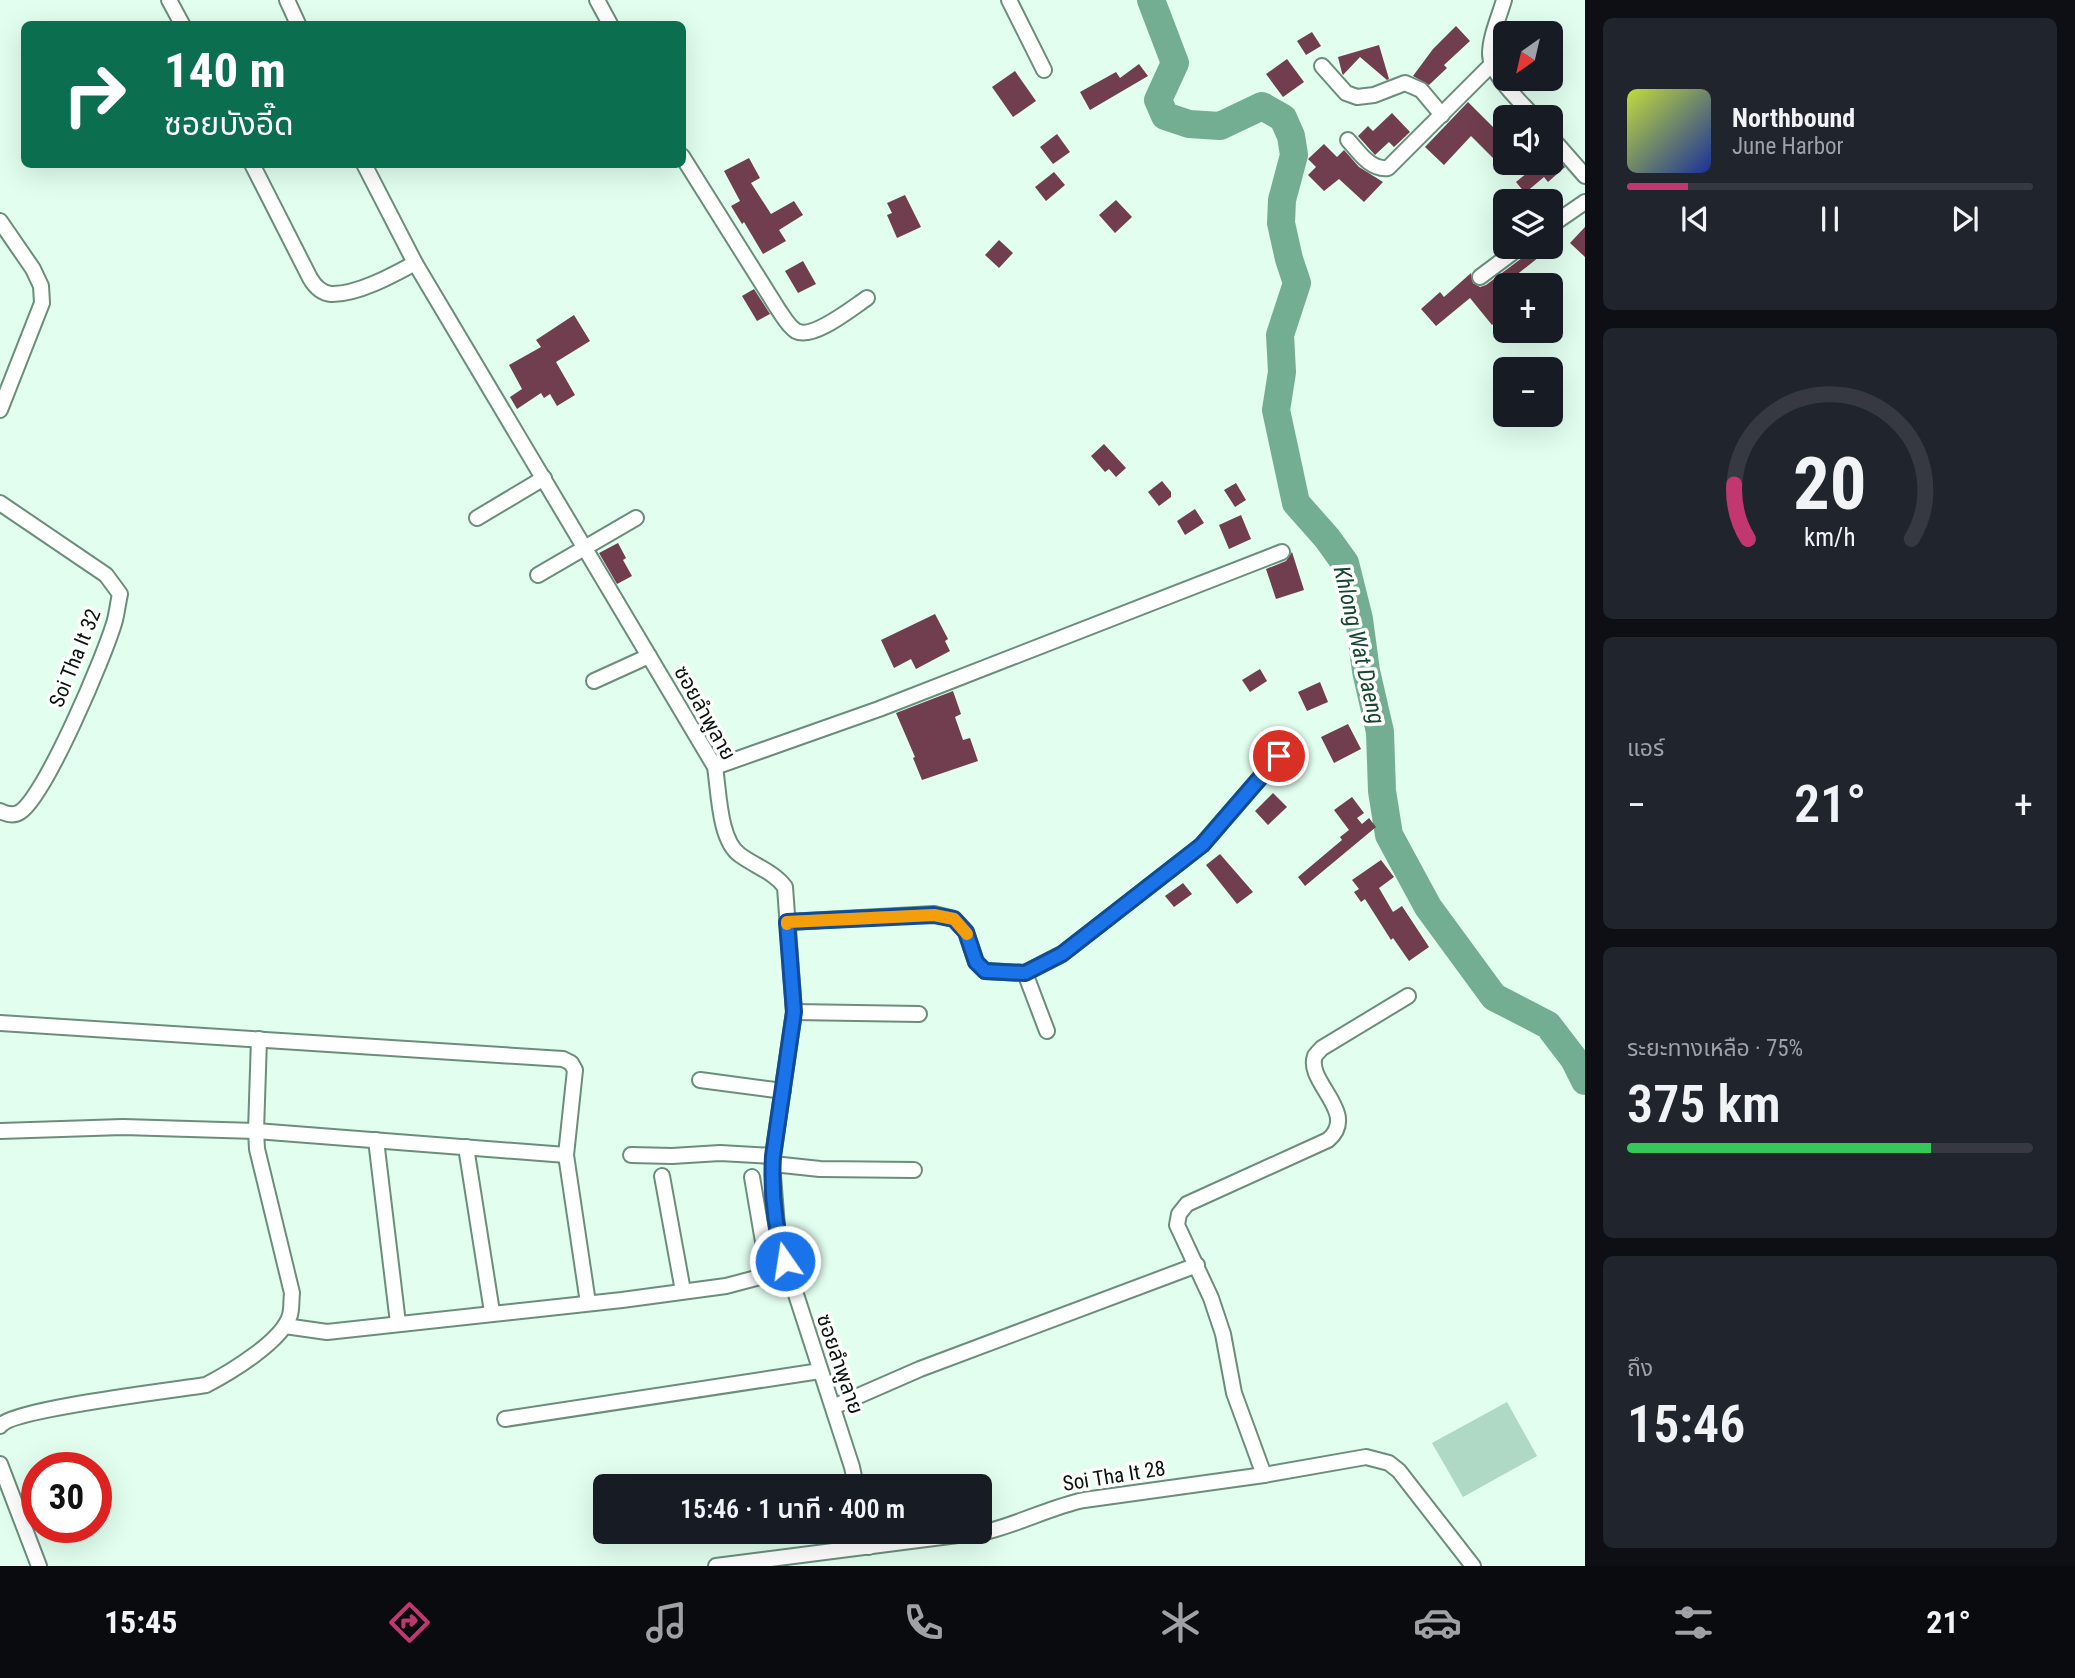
<!DOCTYPE html>
<html lang="th">
<head>
<meta charset="utf-8">
<style>
	body { margin:0; font-family:"Roboto Condensed","Noto Sans Thai",sans-serif; background:#20242c; color:#f1f3f6; height:100vh; display:flex; flex-direction:column; font-size:26px; white-space:nowrap }
	* { box-sizing:border-box; margin:0 }
	p { font-size:23px; color:#9ea1a6 }
	.icon { flex:none; width:38px; height:38px; fill:none; stroke:currentColor; stroke-width:2; stroke-linecap:round; stroke-linejoin:round }
	.map { position:relative; flex:1; overflow:hidden }
	.details { display:flex; flex-direction:column; gap:18px; padding:18px; background:#0d0f14; width:490px }
	.details>* { flex:none }
	.banner { position:absolute; left:21px; top:21px; width:665px; height:147px; border-radius:10px; box-shadow:0 7px 28px #0002; background:#0b6e4f; color:#fff; overflow:hidden }
	.needle { width:46px; rotate:214deg }
	.buttons { position:absolute; left:1493px; top:21px; display:grid; gap:14px }
	.buttons a { display:grid; place-items:center; width:70px; height:70px; border-radius:10px; background:#171b24; box-shadow:0 7px 28px #0002; font-size:35px }
	.speed { position:absolute; left:21px; top:1452px; display:flex; gap:14px; font-size:35px; font-weight:700; text-align:center }
	.speed>* { display:grid; place-content:center; width:91px; height:91px; border-radius:50%; background:#171b24; box-shadow:0 7px 28px #0002; line-height:1 }
	.speed .limit { border:10px solid #d22; background:#fff; color:#111 }
	.pin { position:absolute; display:grid; place-items:center; width:60px; height:60px; color:#fff; margin:-30px; border:4px solid #fff; border-radius:50%; box-shadow:0 2px 7px #0007 }
	.me { position:absolute; width:77px; margin:-38px; rotate:347deg; stroke-linejoin:round; filter:drop-shadow(0 0 5px #0008) }
	.turn { display:flex; align-items:center; gap:24px; height:147px; padding:0 28px; font-size:32px }
	.turn .icon { width:91px; height:91px; stroke-width:2.5 }
	.turn b { display:block; font-size:49px; line-height:60px }
	.big { font-size:52px; font-weight:600; line-height:1.1 }
	.details .widget { flex:1; display:flex; flex-direction:column; justify-content:center; gap:10px; min-width:0; padding:0 24px; border-radius:10px; background:#20242c }
	.details .dial { align-items:center; gap:0 }
	.dial svg { height:182px; overflow:visible; fill:none; stroke:#363941; stroke-width:7; stroke-linecap:round; text-anchor:middle }
	.dial text { fill:#f1f3f6; stroke:none }
	.song { display:flex; align-items:center; gap:21px }
	.cover { width:84px; height:84px; border-radius:10px; background:linear-gradient(135deg,hsl(70 70% 55%),hsl(230 70% 35%)) }
	.played { height:7px; border-radius:4px; background:linear-gradient(90deg,#c2376f 15%,#363941 15%) }
	.keys { display:flex; justify-content:space-around; direction:ltr }
	.heat { display:flex; justify-content:space-between; align-items:center; font-size:38px; direction:ltr }
	.charge { height:10px; border-radius:5px; background:linear-gradient(90deg,#34c759 75%,#363941 0) }
	.trip { position:absolute; left:593px; top:1474px; width:399px; height:70px; border-radius:10px; background:#171b24; box-shadow:0 7px 28px #0002; font-weight:600; line-height:70px; text-align:center }
	.tab-bar { display:flex; height:112px; justify-content:space-around; align-items:center; background:#090b0e; color:#9ea1a6 }
	.tab-bar .icon { width:49px; height:49px }
	.tab-bar .active { color:#c2376f }
	.tab-bar b { font-size:32px; color:#f1f3f6 }
	main { display:flex; flex:1; min-height:0 }
	.map>svg:first-child { display:block }
</style>
</head>
<body>
<main>
<div class="map">
<svg width="1585" height="1566" viewBox="0 0 1585 1566">
	<rect width="100%" height="100%" fill="#e1feef"/>
	<polygon fill="#afd9c4" points="1507,1402 1537,1456 1463,1497 1432,1443"/>
	<g fill="none" stroke-linecap="round" stroke-linejoin="round">
		<polyline stroke="#74ae92" stroke-width="28" points="1151,0 1175,63 1158,100 1165,116 1189,124 1220,126 1262,106 1283,118 1291,136 1294,155 1282,200 1281,223 1289,259 1297,283 1280,335 1282,372 1276,410 1296,503 1327,538 1345,563 1359,619 1366,671 1380,732 1382,791 1389,835 1428,907 1494,997 1548,1025 1574,1059 1585,1081"/>
	</g>
	<g fill="#703e4e">
		<polygon points="1456,26 1470,41 1444,65 1447,68 1429,85 1413,76 1433,49"/>
		<polygon points="1312,32 1321,46 1306,55 1297,41"/>
		<polygon points="1379,45 1389,79 1387,80 1360,57 1343,75 1342,73 1338,57"/>
		<polygon points="1287,59 1304,82 1283,97 1266,74"/>
		<polygon points="1139,64 1148,76 1090,110 1080,92 1116,72 1120,78"/>
		<polygon points="1015,71 1036,101 1013,117 992,87"/>
		<polygon points="1468,102 1500,134 1495,139 1505,150 1495,160 1471,136 1444,165 1425,147"/>
		<polygon points="1392,113 1410,132 1394,147 1389,142 1375,155 1358,136 1368,126 1373,131"/>
		<polygon points="1057,134 1070,152 1053,164 1040,147"/>
		<polygon points="1324,144 1337,157 1344,150 1359,167 1383,182 1364,202 1339,179 1324,191 1308,175 1316,167 1308,159"/>
		<polygon points="1550,151 1565,167 1548,182 1544,177 1525,193 1516,182 1539,163 1550,163"/>
		<polygon points="749,158 760,178 751,183 771,214 794,201 803,215 779,230 786,241 763,254 744,222 742,224 731,206 740,201 724,171"/>
		<polygon points="1054,172 1065,185 1046,201 1035,187"/>
		<polygon points="905,195 921,227 897,238 887,215 892,213 887,203"/>
		<polygon points="1116,200 1132,217 1115,233 1099,215"/>
		<polygon points="1585,227 1585,257 1570,243"/>
		<polygon points="999,240 1013,253 999,268 985,255"/>
		<polygon points="1530,247 1539,257 1505,284 1505,314 1492,325 1470,298 1436,326 1421,309 1440,292 1444,297 1471,273 1473,283 1480,287 1486,285 1526,255"/>
		<polygon points="803,261 816,284 798,293 785,271"/>
		<polygon points="754,289 770,314 757,321 742,296"/>
		<polygon points="574,315 590,341 556,362 575,395 557,406 550,394 544,398 541,393 517,409 510,397 522,389 509,365 541,347 536,340"/>
		<polygon points="1104,444 1126,468 1116,477 1109,469 1105,472 1091,456"/>
		<polygon points="1162,481 1171,492 1171,497 1159,506 1148,492"/>
		<polygon points="1236,483 1246,500 1235,507 1224,490"/>
		<polygon points="1195,509 1204,523 1185,535 1177,521"/>
		<polygon points="1241,515 1251,539 1229,549 1219,525"/>
		<polygon points="618,543 626,558 623,560 632,576 617,584 599,553"/>
		<polygon points="1292,552 1304,590 1276,599 1266,569 1286,561"/>
		<polygon points="935,614 948,639 945,641 950,651 916,669 911,659 894,668 881,640"/>
		<polygon points="1260,669 1267,681 1250,692 1242,680"/>
		<polygon points="1320,682 1328,702 1307,711 1298,692"/>
		<polygon points="953,691 961,714 955,717 963,740 970,738 978,761 922,780 913,758 915,757 896,713"/>
		<polygon points="1348,724 1361,749 1334,763 1321,737"/>
		<polygon points="1273,793 1287,807 1268,825 1255,811"/>
		<polygon points="1352,797 1364,813 1357,818 1362,824 1369,818 1376,827 1305,886 1298,877 1342,840 1340,837 1349,830 1334,810"/>
		<polygon points="1220,854 1253,892 1237,904 1206,865"/>
		<polygon points="1381,860 1394,877 1379,888 1393,912 1402,906 1429,947 1409,961 1393,938 1391,940 1365,899 1361,902 1354,892 1359,889 1352,880"/>
		<polygon points="1183,883 1192,894 1174,907 1165,896"/>
	</g>
	<g fill="none" stroke-linecap="round" stroke-linejoin="round">
		<g stroke="#6b8d7c" stroke-width="18">
			<g id="minor">
				<polyline points="169,0 182,24"/>
				<polyline points="287,0 298,24"/>
				<polyline points="597,0 610,24"/>
				<polyline points="1009,0 1044,70"/>
				<path d="M1504 0C1499 17 1490 37 1490 54 1490 74 1521 102 1534 117"/>
				<polyline points="1322,66 1346,93 1357,97 1374,95 1405,83 1421,90 1442,115"/>
				<polyline points="1550,136 1585,176"/>
				<path d="M1348 140C1359 152 1370 170 1388 168L1492 64"/>
				<path d="M682 156 778 309C783 316 788 326 796 331 813 340 852 308 867 298"/>
				<path d="M252 164 310 278C314 285 321 293 331 294 357 295 393 275 415 263"/>
				<path d="M364 164 415 263 715 767C719 792 719 840 740 855 755 866 774 872 785 887L794 1012 773 1156V1176L778 1239 852 1467 856 1486"/>
				<polyline points="0,221 33,269 41,286 42,303 0,410"/>
				<polyline points="1550,226 1585,202"/>
				<polyline points="1480,277 1520,247"/>
				<path d="M0 503 106 575 120 594C118 603 117 612 115 620 106 653 45 797 20 812 14 816 6 814 0 811"/>
				<polyline points="477,518 544,478"/>
				<polyline points="538,575 636,518"/>
				<polyline points="594,681 649,656"/>
				<polyline points="715,767 879,709 1282,552"/>
				<polyline points="787,922 934,914 954,919 966,932 976,962 985,971 1025,973 1062,954 1202,845 1279,756"/>
				<polyline points="1025,973 1047,1031"/>
				<polyline points="794,1012 919,1014"/>
				<polyline points="0,1023 563,1059 571,1063 575,1070 566,1155 588,1303"/>
				<polyline points="700,1080 783,1091"/>
				<polyline points="0,1131 123,1127 256,1131 566,1155"/>
				<polyline points="376,1140 398,1323"/>
				<polyline points="466,1147 492,1312"/>
				<polyline points="631,1155 672,1156 720,1153 773,1156"/>
				<polyline points="773,1164 820,1169 914,1170"/>
				<polyline points="662,1176 683,1291"/>
				<polyline points="285,1326 327,1332 622,1300 726,1286 760,1277 764,1275 767,1265 752,1177"/>
				<polyline points="833,1407 920,1369 1197,1265"/>
				<polyline points="505,1419 820,1371"/>
				<path d="M0 1426C12 1409 175 1390 206 1385 229 1373 283 1341 290 1315 292 1308 291 1300 292 1293L257 1149 256 1131 259 1039"/>
				<polyline points="0,1464 39,1566"/>
				<path d="M1264 1475 1234 1393 1223 1334 1211 1298 1177 1225 1179 1214 1187 1204 1328 1140C1360 1113 1305 1082 1315 1056 1317 1053 1320 1050 1322 1048L1408 996"/>
				<polyline points="866,1531 869,1547"/>
				<path d="M716 1566 989 1531C1021 1523 1051 1507 1084 1500L1264 1475 1366 1457 1389 1463 1399 1471 1473 1566"/>
			</g>
		</g>
		<use href="#minor" stroke="#fff" stroke-width="14"/>
	</g>
	<g fill="none" stroke-linecap="round" stroke-linejoin="round">
		<g stroke="#114b97" stroke-width="18">
			<path id="route" d="M785 1261C775 1228 771 1190 773 1156L794 1012 787 922 934 915 954 919 966 932 976 962 985 971 1025 973 1062 954 1202 845 1279 756"/>
		</g>
		<use href="#route" stroke="#1a73e8" stroke-width="12"/>
		<polyline stroke="#f59e0b" stroke-width="12" points="787,924 787,922 934,915 954,919 967,934"/>
	</g>
	<g text-anchor="middle" dominant-baseline="central" stroke-width="7" stroke-linejoin="round" paint-order="stroke">
		<g font-size="21" fill="#07130d" stroke="#fff">
			<text transform="translate(75 658) rotate(-68)">Soi Tha It 32</text>
			<text transform="translate(705 713) rotate(61)">ซอยลำพูลาย</text>
			<text transform="translate(840 1364) rotate(71)">ซอยลำพูลาย</text>
			<text transform="translate(1114 1476) rotate(-9)">Soi Tha It 28</text>
		</g>
		<g font-size="23" font-style="italic" fill="#164532" stroke="#fff">
			<text transform="translate(1359 645) rotate(77)">Khlong Wat Daeng</text>
		</g>
	</g>
</svg>
<div class="buttons">
<a><svg class="needle" viewBox="-14 -14 28 28"><path d="M0-13l5 13h-10z" fill="#e53935"/><path d="M0 13l5-13h-10z" fill="#9ea1a6"/></svg></a>
<a><svg class="icon" aria-label="sound" viewBox="0 0 24 24"><path d="M4 9h4l5-4v14l-5-4H4zM17 9q2 3 0 6"/></svg></a>
<a><svg class="icon" aria-label="layers" viewBox="0 0 24 24"><path d="M12 4l9 5-9 5-9-5zM3 14l9 5 9-5"/></svg></a>
<a>+</a>
<a>−</a>
</div>
<div class="speed"><div class="limit">30</div></div>
<div class="pin" style="left:1279px;top:756px;background:#d93025"><svg class="icon" aria-label="arrive" viewBox="0 0 24 24"><path d="M6 21V4h12l-3 4 3 4H6"/></svg></div>
<svg class="me" style="left:785px;top:1261px" viewBox="-20 -20 40 40"><circle r="17" fill="#1a73e8" stroke="#fff" stroke-width="3"/><path d="M0-11L8 9 0 5-8 9z" fill="#fff"/></svg>
<div class="trip">15:46 · 1 นาที · 400 m</div>
<div class="banner">
<div class="turn"><svg class="icon" aria-label="right" viewBox="0 0 24 24"><path d="M7 20v-9h11M14 6l5 5-5 5"/></svg><div><b>140 m</b>ซอยบังอี๊ด</div></div>
</div>
</div>
<section class="details">
<div class="widget">
<div class="song"><i class="cover"></i><div><b>Northbound</b><p>June Harbor</p></div></div>
<div class="played"></div>
<div class="keys"><svg class="icon" aria-label="previous" viewBox="0 0 24 24"><path d="M18 5L8 12l10 7zM5 5v14"/></svg><svg class="icon" aria-label="pause" viewBox="0 0 24 24"><path d="M8 5v14M16 5v14"/></svg><svg class="icon" aria-label="next" viewBox="0 0 24 24"><path d="M6 5l10 7-10 7zM19 5v14"/></svg></div>
</div>
<div class="widget dial"><svg viewBox="0 0 100 80">
<path d="M14 69A42 42 0 1 1 86 69"/>
<path d="M14 69A42 42 0 0 1 8 45" stroke="#c2376f"/>
<text x="50" y="56" font-size="32" font-weight="700">20</text>
<text x="50" y="72" font-size="11">km/h</text>
</svg></div>
<div class="widget"><p>แอร์</p>
<div class="heat"><a>−</a><b class="big">21°</b><a>+</a></div>
</div>
<div class="widget"><p>ระยะทางเหลือ · 75%</p><b class="big">375 km</b><div class="charge"></div></div>
<div class="widget"><p>ถึง</p><b class="big">15:46</b></div>
</section>
</main>
<nav class="tab-bar">
<b>15:45</b>
<svg class="icon active" aria-label="directions" viewBox="0 0 24 24"><path d="M12 3l9 9-9 9-9-9zM9 14v-3h6M13 9l2 2-2 2"/></svg>
<svg class="icon" aria-label="music" viewBox="0 0 24 24"><path d="M9 18V5l10-2v13"/><circle cx="6" cy="18" r="3"/><circle cx="16" cy="16" r="3"/></svg>
<svg class="icon" aria-label="phone" viewBox="0 0 24 24"><path d="M5 4h4l2 5-3 2q2 4 5 5l2-3 5 2v4C11 20 4 13 5 4z"/></svg>
<svg class="icon" aria-label="climate" viewBox="0 0 24 24"><path d="M12 3v18M4 7l16 10M4 17L20 7"/></svg>
<svg class="icon" aria-label="car" viewBox="0 0 24 24"><path d="M5 17H2v-5l4-1 3-4h7l3 4 3 1v5h-3M9 17h6M6 11h13"/><circle cx="7" cy="17" r="2"/><circle cx="17" cy="17" r="2"/></svg>
<svg class="icon" aria-label="filters" viewBox="0 0 24 24"><path d="M4 7h16M4 17h16"/><circle cx="9" cy="7" r="2"/><circle cx="15" cy="17" r="2"/></svg>
<b>21°</b>
</nav>
</body>
</html>
